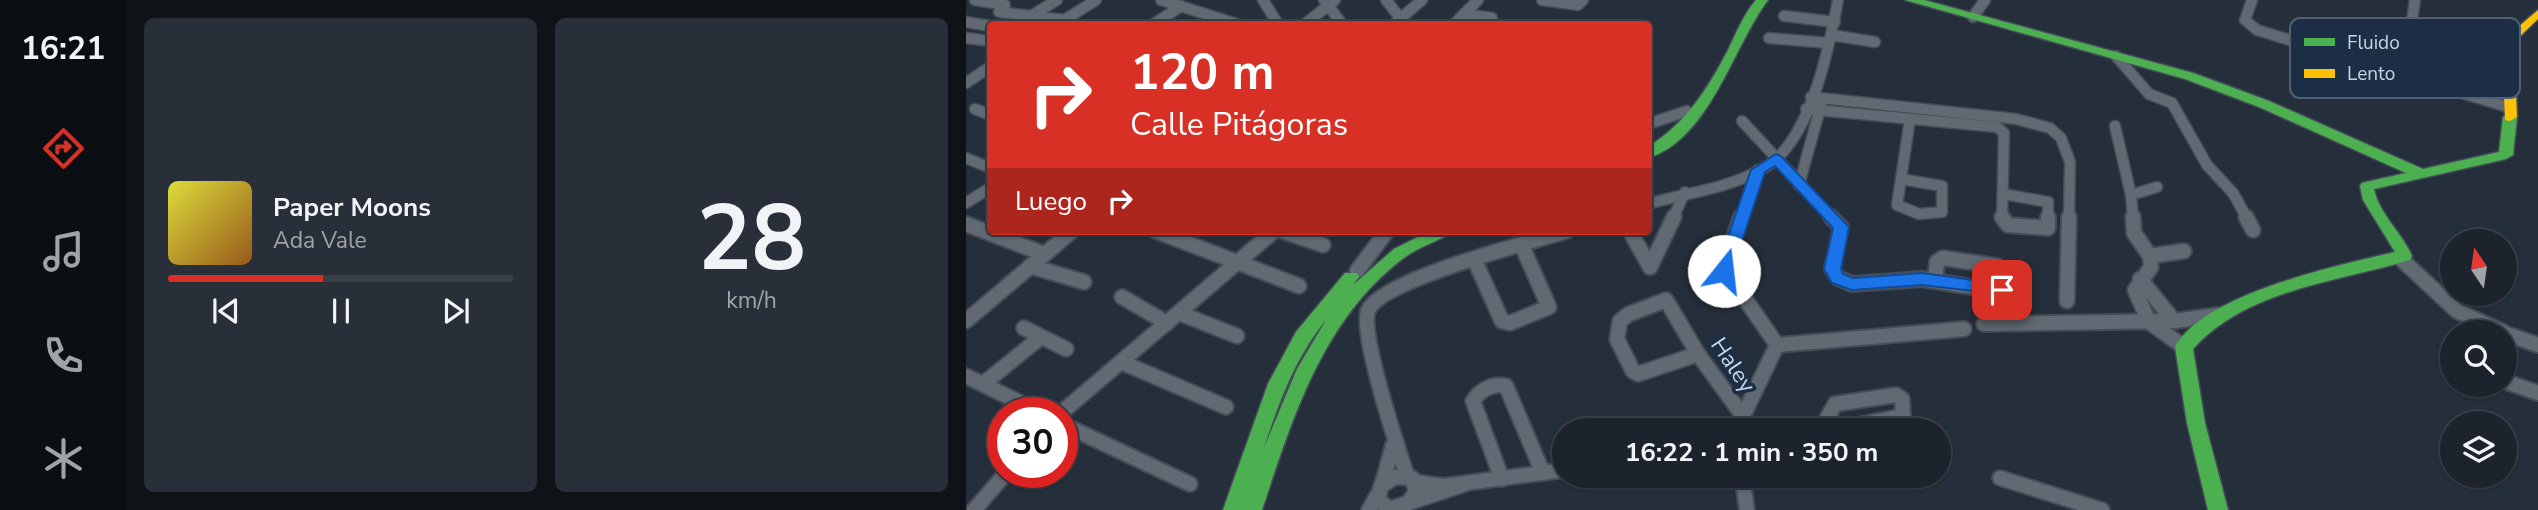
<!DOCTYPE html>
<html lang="es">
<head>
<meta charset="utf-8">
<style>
	body { margin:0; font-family:"Nunito Sans",sans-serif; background:#292f38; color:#f1f3f6; height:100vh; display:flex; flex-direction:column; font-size:26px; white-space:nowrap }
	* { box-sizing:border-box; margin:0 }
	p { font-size:23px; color:#a0a4a9 }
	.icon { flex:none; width:38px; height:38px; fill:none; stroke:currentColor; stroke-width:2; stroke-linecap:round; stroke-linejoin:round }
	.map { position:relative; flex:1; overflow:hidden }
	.panel { display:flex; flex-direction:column; gap:18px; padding:18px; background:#0f1318; width:840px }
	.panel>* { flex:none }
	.top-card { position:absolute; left:21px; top:21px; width:665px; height:214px; border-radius:7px; box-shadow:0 2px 5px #0004,0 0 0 2px #3a4048; background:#d93025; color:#fff; overflow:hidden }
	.needle { width:46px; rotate:347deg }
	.tools { position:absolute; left:1474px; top:229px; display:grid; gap:14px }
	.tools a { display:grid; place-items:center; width:77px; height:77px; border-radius:50%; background:#1c232c; box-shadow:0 2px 5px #0004,0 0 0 2px #3a4048; font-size:35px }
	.speed { position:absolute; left:21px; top:397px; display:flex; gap:14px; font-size:35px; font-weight:700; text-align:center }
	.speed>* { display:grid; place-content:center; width:91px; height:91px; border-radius:50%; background:#1c232c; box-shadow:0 2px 5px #0004,0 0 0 2px #3a4048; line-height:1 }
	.speed .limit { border:10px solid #d22; background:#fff; color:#111 }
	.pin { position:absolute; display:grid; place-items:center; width:60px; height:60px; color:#fff; margin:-30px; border-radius:14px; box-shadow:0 4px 10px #0006 }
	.me { position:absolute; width:77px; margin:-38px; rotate:16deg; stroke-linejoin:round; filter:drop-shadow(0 0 5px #0008) }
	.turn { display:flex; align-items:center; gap:24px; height:147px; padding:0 28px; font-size:32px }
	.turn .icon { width:91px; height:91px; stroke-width:2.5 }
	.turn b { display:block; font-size:49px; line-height:60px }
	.then { display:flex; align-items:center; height:66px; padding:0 28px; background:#0003; gap:14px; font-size:26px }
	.panel .card { flex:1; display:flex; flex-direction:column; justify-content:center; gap:10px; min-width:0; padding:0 24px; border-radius:10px; background:#292f38 }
	.panel .dial { align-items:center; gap:0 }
	.dial b { font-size:91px; line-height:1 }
	.song { display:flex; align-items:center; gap:21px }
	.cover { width:84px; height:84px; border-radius:10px; background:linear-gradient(135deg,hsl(60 70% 55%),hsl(30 70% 35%)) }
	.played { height:7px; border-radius:4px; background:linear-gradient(90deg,#d93025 45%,#3a4048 45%) }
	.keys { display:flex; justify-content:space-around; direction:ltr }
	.panel .tiles { flex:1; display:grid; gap:18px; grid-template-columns:repeat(2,1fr) }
	.trip { position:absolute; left:586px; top:418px; width:399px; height:70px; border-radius:35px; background:#1c232c; box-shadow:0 2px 5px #0004,0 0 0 2px #3a4048; font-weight:700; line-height:70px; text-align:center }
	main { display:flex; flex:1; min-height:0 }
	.tabs { display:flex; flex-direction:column; width:126px; justify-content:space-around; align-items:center; background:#0b0e12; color:#a0a4a9 }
	.tabs .icon { width:49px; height:49px }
	.tabs .active { color:#d93025 }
	.tabs b { font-size:32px; color:#f1f3f6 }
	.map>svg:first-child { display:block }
</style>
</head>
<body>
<main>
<nav class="tabs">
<b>16:21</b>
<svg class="icon active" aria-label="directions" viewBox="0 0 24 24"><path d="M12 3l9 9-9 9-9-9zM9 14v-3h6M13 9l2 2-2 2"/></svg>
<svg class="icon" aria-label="music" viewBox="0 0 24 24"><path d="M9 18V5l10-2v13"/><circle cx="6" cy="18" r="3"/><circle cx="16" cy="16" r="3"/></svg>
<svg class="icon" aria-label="phone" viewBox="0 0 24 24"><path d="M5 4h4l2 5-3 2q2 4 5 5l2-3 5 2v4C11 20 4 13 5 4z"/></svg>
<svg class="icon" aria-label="climate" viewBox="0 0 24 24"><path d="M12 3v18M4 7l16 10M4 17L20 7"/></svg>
</nav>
<section class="panel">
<div class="tiles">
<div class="card">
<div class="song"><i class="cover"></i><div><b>Paper Moons</b><p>Ada Vale</p></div></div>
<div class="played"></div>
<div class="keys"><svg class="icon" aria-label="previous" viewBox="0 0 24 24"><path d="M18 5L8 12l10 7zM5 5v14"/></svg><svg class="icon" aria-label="pause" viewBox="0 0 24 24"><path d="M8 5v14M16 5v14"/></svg><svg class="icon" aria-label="next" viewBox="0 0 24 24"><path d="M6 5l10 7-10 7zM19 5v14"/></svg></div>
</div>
<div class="card dial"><b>28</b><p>km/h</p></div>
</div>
</section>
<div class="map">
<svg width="1572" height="510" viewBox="0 0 1572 510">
	<rect width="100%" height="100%" fill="#252f3b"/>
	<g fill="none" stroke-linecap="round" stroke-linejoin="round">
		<g stroke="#444c57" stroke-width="13">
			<g id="street-far1">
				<polyline points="9,0 39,5"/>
				<polyline points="195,0 271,24"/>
				<polyline points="297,0 312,24"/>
				<polyline points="358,0 376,24"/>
				<polyline points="420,0 435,19"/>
				<polyline points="576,0 612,5 617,0"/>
				<polyline points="1286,0 1279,20 1291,30 1545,108"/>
				<polyline points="33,12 99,20"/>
				<polyline points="498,14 526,18"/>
				<polyline points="65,16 91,0"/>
				<polyline points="818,16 869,22"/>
				<polyline points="1007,17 1019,0"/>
				<polyline points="0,22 24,26"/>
				<polyline points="92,24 130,0"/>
				<polyline points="188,24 215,6"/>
				<polyline points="339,24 369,0"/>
				<polyline points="428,24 456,0"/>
				<polyline points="488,24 512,0"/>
				<polyline points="865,35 909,42"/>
				<polyline points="0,38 24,41"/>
				<polyline points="803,38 863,43"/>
				<polyline points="1150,56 1183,94 1206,103 1241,165 1267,193 1281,218"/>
				<polyline points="1439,67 1449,0"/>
				<polyline points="0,83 24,67"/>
				<polyline points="845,97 1050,119 1084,128 1095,138 1104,162 1103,218"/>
				<polyline points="9,109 24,115"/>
				<polyline points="840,109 1031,127 1038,133 1036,218"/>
				<polyline points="776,121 866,218"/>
				<polyline points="682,124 721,111"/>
				<polyline points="1149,126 1165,195 1167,218"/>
				<polyline points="0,158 24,168"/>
				<polyline points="935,179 976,186 976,212 953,214 931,205 944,119"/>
				<polyline points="833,185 855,105"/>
				<polyline points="1037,194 1082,202 1082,218"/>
				<polyline points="1165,195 1191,187"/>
				<polyline points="0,203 24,188"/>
				<path d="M682 204C720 193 767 188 801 166 845 138 863 48 872 0"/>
				<polyline points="707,218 719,192"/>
				<polyline points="775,218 792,170"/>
			</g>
		</g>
		<g stroke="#444c57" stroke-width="18">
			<g id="street">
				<polyline points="775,217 757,267 811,345"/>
				<polyline points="865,217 875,227 866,269 872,278 886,284 956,279 1031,291 1039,287 1039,274 1031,266 977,258 971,262 969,281"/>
				<polyline points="1036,217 1042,225 1082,228 1082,217"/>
				<polyline points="1167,217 1168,233 1184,256"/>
				<polyline points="1280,217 1287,230"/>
				<polyline points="0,224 78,254"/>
				<polyline points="190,231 333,286"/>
				<polyline points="316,231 357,245"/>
				<polyline points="664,231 684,267"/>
				<polyline points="1218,251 1184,256 1185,267 1169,290 1183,322 1218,347"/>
				<polyline points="1434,258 1491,311 1537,332"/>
				<polyline points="509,261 536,321 544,323 583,307 556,246"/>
				<polyline points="64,266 118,282"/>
				<polyline points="684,267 708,217"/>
				<polyline points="391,271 421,231"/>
				<polyline points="1174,279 1208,321"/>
				<polyline points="156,297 201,323"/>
				<polygon points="700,300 732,354 672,374 667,371 651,339 654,321 663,314"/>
				<polyline points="1101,301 1103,217"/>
				<polyline points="213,313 271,336"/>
				<polyline points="0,321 106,231"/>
				<polyline points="1018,324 1208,321 1252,315"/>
				<polyline points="58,328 100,349"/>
				<polyline points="1538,333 1572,345"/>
				<polyline points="811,345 998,329"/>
				<polyline points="732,354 777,416"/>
				<polyline points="155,362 260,407"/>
				<polyline points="0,376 75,413"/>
				<polyline points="1538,381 1572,393"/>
				<polyline points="17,384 75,337"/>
				<polyline points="95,413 308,231"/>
				<polyline points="96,424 224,484"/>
				<polyline points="776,430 777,416 811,345"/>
				<polyline points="855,430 869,404 930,395 936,399 937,416 865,430"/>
				<path d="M441 476C432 449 394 334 402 311 413 280 565 242 601 231"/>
				<polyline points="776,476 781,510"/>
				<polygon points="429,477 446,478 450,492 442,503 424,509 412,500 415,486"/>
				<polyline points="1034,478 1136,510"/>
				<path d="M536 479 507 401C514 390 526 383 540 386L577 473"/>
				<polyline points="449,482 477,486 598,470"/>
				<polyline points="416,485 427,445"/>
				<polyline points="442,503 499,484"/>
				<polyline points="8,510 41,472"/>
				<polyline points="403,510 412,494"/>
			</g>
		</g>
		<g stroke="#444c57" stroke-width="3">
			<g id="fast">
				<path d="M790 0H802C767 46 744 139 682 158V147C719 124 741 90 761 52 770 34 777 15 790 0Z"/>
				<path d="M939 0H958L1227 73 1303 101 1457 169 1533 152 1537 117 1544 113 1549 114 1551 117 1547 155 1540 159 1408 189C1413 214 1436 233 1446 256L1444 260C1371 282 1281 289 1227 349L1239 423 1262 510H1242L1221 423 1209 347C1237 294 1373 265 1429 252L1397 200 1394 186 1396 183 1440 173 1293 107 1219 79Z"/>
				<path d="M464 231H485L482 235C468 242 452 248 439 257 357 318 327 417 296 510H257L302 384 330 332 379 273H391L393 277 387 285 428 249ZM360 320 331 369 297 450C313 403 328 359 360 320Z"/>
			</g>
		</g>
		<g stroke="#444c57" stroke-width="3">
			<polygon id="slow" points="1572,10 1572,19 1548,42 1551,117 1544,121 1539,120 1536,41"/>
		</g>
		<use href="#street-far1" stroke="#616972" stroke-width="10"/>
		<use href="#street" stroke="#616972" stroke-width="14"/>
		<use href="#fast" fill="#4caf50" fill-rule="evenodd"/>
		<use href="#slow" fill="#ffc107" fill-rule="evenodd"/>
	</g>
	<polygon fill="#1a73e8" stroke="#114b97" stroke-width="2" points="810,154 815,156 883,227 875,269 877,274 887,278 956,273 1036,284 1044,290 1042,295 956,285 886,290 866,283 858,269 867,228 809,166 799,172 766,271 758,277 752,275 750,271 785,170"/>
	<g text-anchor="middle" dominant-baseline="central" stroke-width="7" stroke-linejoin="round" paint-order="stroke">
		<g font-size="23" fill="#c7d3e1" stroke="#1b2e45">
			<text transform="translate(767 365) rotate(56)">Haley</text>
		</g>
	</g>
	<rect x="1324" y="18" width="230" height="80" rx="10" fill="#1b2e45" stroke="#4f6074" stroke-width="2"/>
	<rect x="1338" y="38" width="31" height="8" fill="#4caf50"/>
	<rect x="1338" y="69" width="31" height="9" fill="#ffc107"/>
	<g font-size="19" fill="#c7d3e1">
		<text x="1381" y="49">Fluido</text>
		<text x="1381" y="80">Lento</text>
	</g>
</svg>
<div class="tools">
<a><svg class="needle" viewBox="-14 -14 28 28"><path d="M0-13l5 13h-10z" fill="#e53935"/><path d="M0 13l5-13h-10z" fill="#a0a4a9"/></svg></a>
<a><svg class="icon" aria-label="search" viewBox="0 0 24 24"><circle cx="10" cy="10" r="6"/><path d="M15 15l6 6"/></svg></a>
<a><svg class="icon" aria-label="layers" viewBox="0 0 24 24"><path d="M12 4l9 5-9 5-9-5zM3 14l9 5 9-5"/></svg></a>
</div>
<div class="speed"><div class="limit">30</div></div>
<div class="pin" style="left:1036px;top:290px;background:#d93025"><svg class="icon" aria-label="arrive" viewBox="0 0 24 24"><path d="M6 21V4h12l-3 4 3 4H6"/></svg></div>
<svg class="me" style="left:758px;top:271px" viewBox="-20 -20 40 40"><circle r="19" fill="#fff"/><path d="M0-13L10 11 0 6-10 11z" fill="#1a73e8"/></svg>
<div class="trip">16:22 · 1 min · 350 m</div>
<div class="top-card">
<div class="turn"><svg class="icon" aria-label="right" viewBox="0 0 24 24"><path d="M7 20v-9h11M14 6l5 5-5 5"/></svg><div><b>120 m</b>Calle Pitágoras</div></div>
<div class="then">Luego<svg class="icon" aria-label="right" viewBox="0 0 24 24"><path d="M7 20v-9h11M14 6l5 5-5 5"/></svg></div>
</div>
</div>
</main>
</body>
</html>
